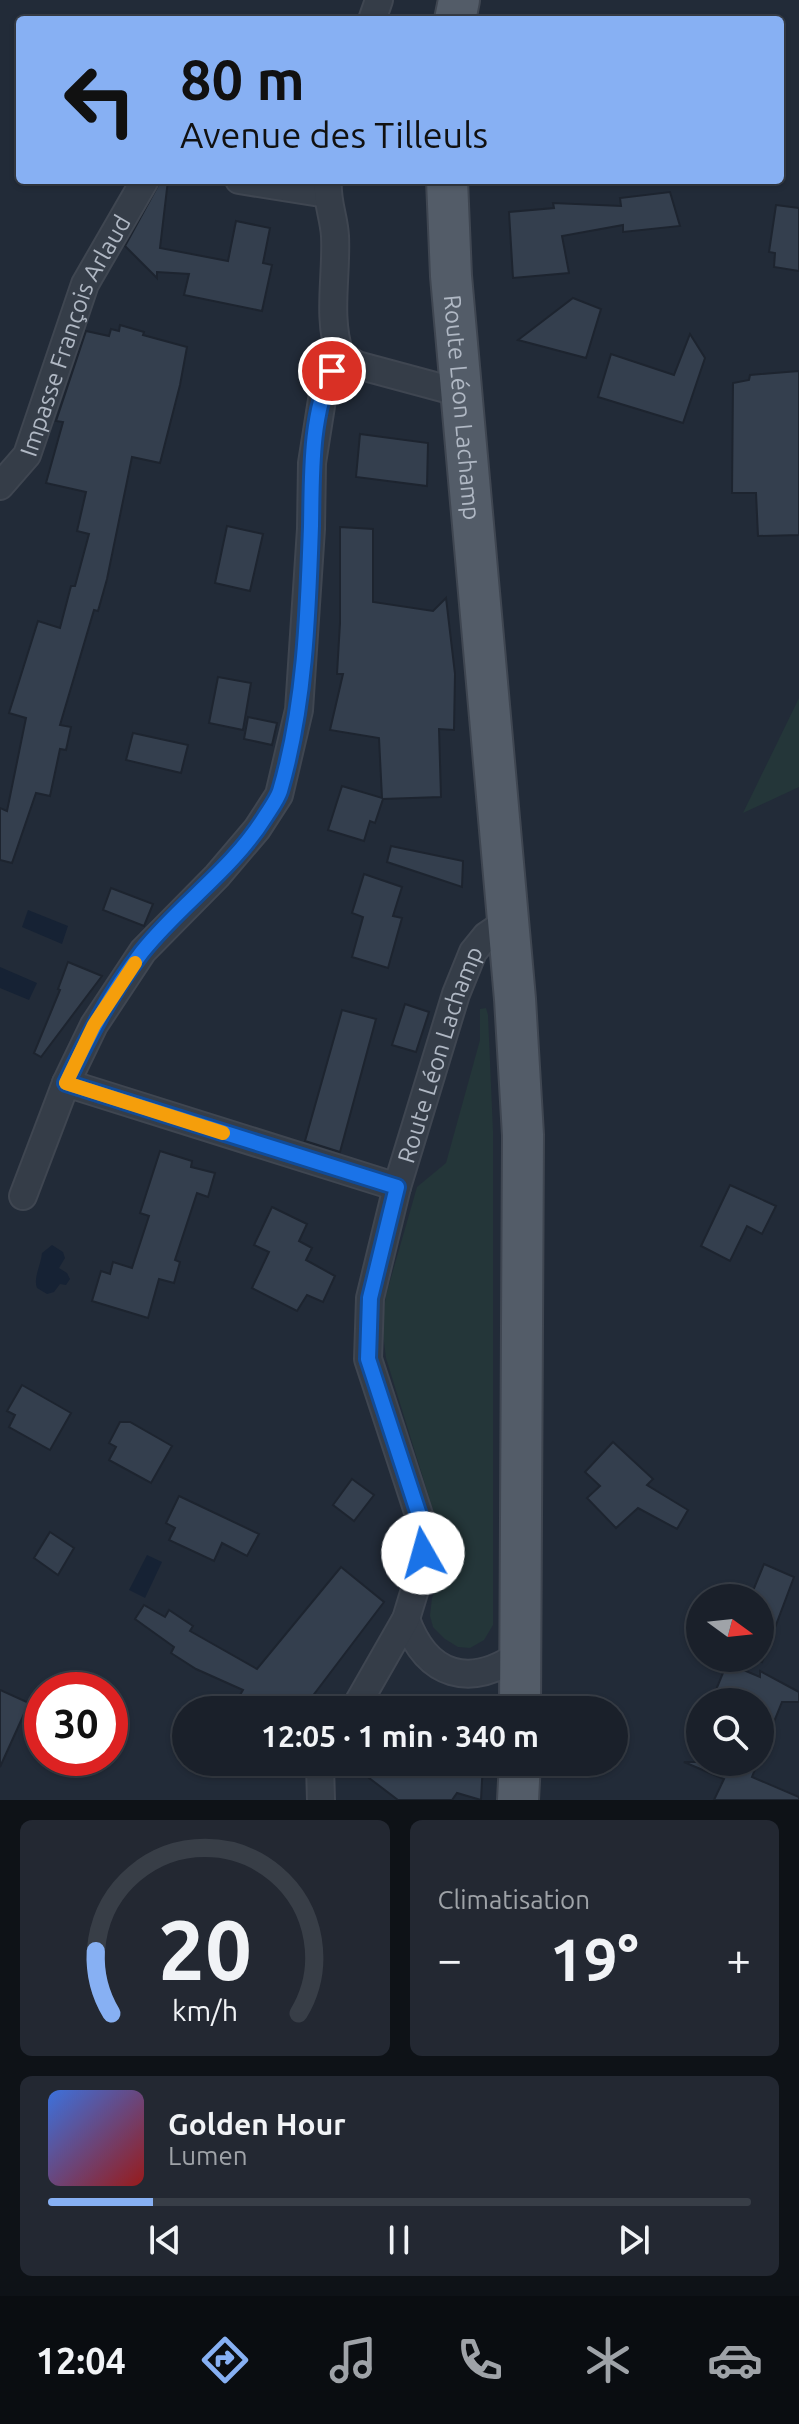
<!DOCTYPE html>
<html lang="fr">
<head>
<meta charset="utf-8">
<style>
	body { margin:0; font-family:Ubuntu,sans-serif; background:#232832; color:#f1f3f6; height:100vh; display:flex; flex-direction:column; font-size:30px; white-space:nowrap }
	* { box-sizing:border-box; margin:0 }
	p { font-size:26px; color:#9fa3a8 }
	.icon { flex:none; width:44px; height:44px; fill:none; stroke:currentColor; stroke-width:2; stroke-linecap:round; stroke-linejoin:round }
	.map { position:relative; height:1800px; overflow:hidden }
	.side { display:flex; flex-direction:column; gap:20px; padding:20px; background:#0e1217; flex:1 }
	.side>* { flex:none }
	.hud { position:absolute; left:16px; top:16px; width:768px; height:168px; border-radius:8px; box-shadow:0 2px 6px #0004,0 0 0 2px #383e47; background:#87b0f3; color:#111; overflow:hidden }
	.needle { width:52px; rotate:105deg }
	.tools { position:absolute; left:686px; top:1584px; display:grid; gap:16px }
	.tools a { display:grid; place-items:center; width:88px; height:88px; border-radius:50%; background:#1a202a; box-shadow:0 2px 6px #0004,0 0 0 2px #383e47; font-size:40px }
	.speed { position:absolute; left:24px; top:1672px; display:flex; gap:16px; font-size:40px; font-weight:700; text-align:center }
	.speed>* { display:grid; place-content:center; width:104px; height:104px; border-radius:50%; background:#1a202a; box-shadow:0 2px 6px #0004,0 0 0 2px #383e47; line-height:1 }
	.speed .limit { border:12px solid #d22; background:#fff; color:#111 }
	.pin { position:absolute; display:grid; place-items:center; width:68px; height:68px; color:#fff; margin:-34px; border:4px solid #fff; border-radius:50%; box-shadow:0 2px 8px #0007 }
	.me { position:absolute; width:88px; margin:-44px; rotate:353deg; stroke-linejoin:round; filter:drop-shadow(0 0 6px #0008) }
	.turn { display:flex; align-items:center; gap:28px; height:168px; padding:0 32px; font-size:36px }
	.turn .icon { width:104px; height:104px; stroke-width:2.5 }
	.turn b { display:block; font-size:56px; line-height:68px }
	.big { font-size:60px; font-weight:600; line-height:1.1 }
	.side .card { flex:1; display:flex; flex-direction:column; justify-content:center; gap:12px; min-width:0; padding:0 28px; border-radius:12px; background:#232832 }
	.side .dial { align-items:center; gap:0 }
	.dial svg { height:208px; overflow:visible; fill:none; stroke:#383e47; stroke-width:7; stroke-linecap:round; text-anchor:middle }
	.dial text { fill:#f1f3f6; stroke:none }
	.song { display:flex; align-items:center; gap:24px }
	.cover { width:96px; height:96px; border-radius:12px; background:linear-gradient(135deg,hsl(220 70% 55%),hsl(0 70% 35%)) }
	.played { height:8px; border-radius:4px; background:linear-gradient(90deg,#87b0f3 15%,#383e47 15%) }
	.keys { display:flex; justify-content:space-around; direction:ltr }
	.heat { display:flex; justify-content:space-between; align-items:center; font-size:44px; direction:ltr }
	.side .tiles { flex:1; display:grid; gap:20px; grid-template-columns:1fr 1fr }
	.card:last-child { grid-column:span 2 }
	.trip { position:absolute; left:172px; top:1696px; width:456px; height:80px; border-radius:40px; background:#1a202a; box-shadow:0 2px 6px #0004,0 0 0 2px #383e47; font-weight:600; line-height:80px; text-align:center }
	.dock { display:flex; height:128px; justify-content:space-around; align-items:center; background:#0a0d11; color:#9fa3a8 }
	.dock .icon { width:56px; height:56px }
	.dock .active { color:#87b0f3 }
	.dock b { font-size:36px; color:#f1f3f6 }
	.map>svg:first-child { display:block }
</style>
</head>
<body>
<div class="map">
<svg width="799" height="1800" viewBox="0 0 799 1800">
	<rect width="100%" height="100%" fill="#222b38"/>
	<g fill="#243639">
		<polygon points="799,698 799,787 743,813"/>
		<polygon points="486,1008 488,1015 493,1131 493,1625 484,1640 470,1648 458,1647 445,1639 433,1627 430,1616 432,1598 440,1578 443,1558 437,1523 386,1358 382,1326 386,1295 417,1187 446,1163 480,1040 480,1009"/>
	</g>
	<g fill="#162234">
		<polygon points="28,910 68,926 62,944 22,927"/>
		<polygon points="0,967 37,983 29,1000 0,988"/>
		<path d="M52 1245 63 1252 65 1258 59 1268 67 1273 70 1279 66 1285 60 1284 54 1292 47 1294 37 1288C33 1278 41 1265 42 1253Z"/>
		<polygon points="147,1555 162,1562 145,1598 129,1590"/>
	</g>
	<g fill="#343f4e" stroke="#1d242f" stroke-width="2">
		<polygon points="161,180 168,180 160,248 228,261 236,221 270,228 263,263 272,265 262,311 184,295 189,274 157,272 157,278 125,246"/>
		<polygon points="670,192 680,226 623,232 623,225 562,236 569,273 513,278 509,212 554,208 553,203 621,206 620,198"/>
		<polygon points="776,205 799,208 799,271 774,267 775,253 769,252"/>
		<polygon points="573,298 601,309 586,358 518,340"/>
		<polygon points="120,325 144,332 143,335 187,347 180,385 160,463 132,457 107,579 98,611 94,610 60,725 71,727 66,750 60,749 50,796 36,793 12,863 0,860 0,808 7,811 26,718 9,713 38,621 60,628 71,586 75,586 89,534 77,531 86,492 46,483 63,422 56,421 86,331 109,336 111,329 119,331"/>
		<polygon points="690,334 705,358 683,423 598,397 611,354 674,375"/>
		<polygon points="799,371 799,535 758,536 756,493 732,493 733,383 749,380 750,375"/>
		<polygon points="360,434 428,443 427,486 356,477"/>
		<polygon points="227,526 263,534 250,591 215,583"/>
		<polygon points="340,527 373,529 373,602 433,611 446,598 455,674 454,730 439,729 441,797 383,799 375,823 370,821 364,841 328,830 342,786 382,798 379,738 330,730 343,674 337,674 340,623"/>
		<polygon points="218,677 251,683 243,730 209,723"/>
		<polygon points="248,717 277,723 272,745 244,739"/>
		<polygon points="133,733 188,745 181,773 126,760"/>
		<polygon points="391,846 463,861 462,887 387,862"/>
		<polygon points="364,874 402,887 393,916 402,918 388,968 352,957 363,917 352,913"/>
		<polygon points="111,888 153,904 144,926 103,910"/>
		<polygon points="68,962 102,976 41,1057 34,1053 60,990 58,989"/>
		<polygon points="405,1004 429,1012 416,1052 392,1045"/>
		<polygon points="342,1010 376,1019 340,1152 305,1141"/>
		<polygon points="160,1151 192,1161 191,1167 215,1173 208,1197 197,1193 175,1260 180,1262 174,1283 159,1279 148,1318 92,1301 101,1271 110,1274 113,1262 132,1268 149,1216 140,1213"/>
		<polygon points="730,1185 776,1206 762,1234 747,1226 730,1261 701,1246"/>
		<polygon points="272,1207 307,1224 299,1241 312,1248 306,1260 335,1276 323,1302 307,1295 297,1311 252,1288 269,1252 254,1245"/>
		<polygon points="22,1385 71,1413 50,1450 9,1427 15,1415 7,1411"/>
		<polygon points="120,1422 130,1422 172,1446 151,1483 109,1460 116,1447 109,1443"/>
		<polygon points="613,1442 653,1479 647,1485 688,1510 677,1529 638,1508 616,1528 587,1498 600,1486 585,1472"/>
		<polygon points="352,1479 374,1495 354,1521 333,1505"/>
		<polygon points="179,1496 259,1534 247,1556 222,1543 214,1561 169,1540 175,1528 166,1523"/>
		<polygon points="50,1532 74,1548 58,1575 34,1558"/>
		<polygon points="764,1564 794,1577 762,1662 760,1661 760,1598 750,1598"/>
		<polygon points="341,1567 384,1602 302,1710 231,1710 243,1690 196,1669 171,1653 174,1647 135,1619 144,1605 165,1617 169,1610 193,1626 190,1631 257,1669"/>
		<polygon points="727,1663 760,1677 760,1671 799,1692 799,1702 782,1702 761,1754 760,1702 711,1702"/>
		<polygon points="0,1690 29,1703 0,1767"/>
		<polygon points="348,1762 483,1762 481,1800 457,1793 452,1800 398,1800"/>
		<polygon points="684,1762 758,1762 752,1777 799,1797 799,1800 714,1800 724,1779"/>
	</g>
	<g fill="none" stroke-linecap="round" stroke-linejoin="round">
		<g stroke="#3f4651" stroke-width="30">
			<g id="street">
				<polyline points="372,20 379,0"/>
				<polyline points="239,180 327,194"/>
				<path d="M328 180C326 200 334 217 335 236 337 275 327 317 340 355L357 365 461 393"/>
				<path id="s1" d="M0 486 27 455 85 284 145 180"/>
				<polyline points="66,1083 397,1187"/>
				<polyline points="23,1196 66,1083 94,1025 143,951 217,876 257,829 279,795 299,710 311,529 312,463 324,387 340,355"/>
				<path d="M406 1619C427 1677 470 1689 520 1654"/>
				<path id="s2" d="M354 1710 406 1619 420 1573 423 1553 420 1518 368 1359 370 1298 397 1187 456 994 473 952 486 936 508 921"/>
				<polyline points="321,1800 320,1766 323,1762"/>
			</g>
		</g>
		<g stroke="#3f4651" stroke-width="44">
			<g id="primary">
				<polyline points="455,20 459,0"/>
				<path id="s3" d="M447 180 451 276 515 999 523 1135 520 1710"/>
				<polyline points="518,1800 520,1762"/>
			</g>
		</g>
		<use href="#street" stroke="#353d48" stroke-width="26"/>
		<use href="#primary" stroke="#535c68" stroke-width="40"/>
	</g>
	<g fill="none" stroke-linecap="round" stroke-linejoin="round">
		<g stroke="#114b97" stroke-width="20">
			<path id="route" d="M332 371C310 415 312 477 311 526 308 614 305 706 280 791 277 800 270 809 265 817 232 870 180 904 142 952 111 992 88 1037 66 1083L397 1187 370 1298 368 1359 420 1518 423 1553"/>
		</g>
		<use href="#route" stroke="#1a73e8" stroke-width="14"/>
		<polyline stroke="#f59e0b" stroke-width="14" points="135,963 94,1025 66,1083 223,1133"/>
	</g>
	<g text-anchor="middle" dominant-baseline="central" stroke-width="8" stroke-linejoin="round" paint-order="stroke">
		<g font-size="24" fill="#b0b8c4" stroke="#1b222d">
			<text stroke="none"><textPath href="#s1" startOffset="170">Impasse François Arlaud</textPath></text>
			<text stroke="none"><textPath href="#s3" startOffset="228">Route Léon Lachamp</textPath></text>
			<text stroke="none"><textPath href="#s2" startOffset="690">Route Léon Lachamp</textPath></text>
		</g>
	</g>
</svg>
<div class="tools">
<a><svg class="needle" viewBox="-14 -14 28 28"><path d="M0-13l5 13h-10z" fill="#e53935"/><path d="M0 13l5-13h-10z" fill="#9fa3a8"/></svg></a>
<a><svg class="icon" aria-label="search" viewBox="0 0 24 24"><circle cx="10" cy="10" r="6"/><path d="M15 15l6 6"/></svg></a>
</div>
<div class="speed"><div class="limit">30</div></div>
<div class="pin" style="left:332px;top:371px;background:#d93025"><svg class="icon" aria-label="arrive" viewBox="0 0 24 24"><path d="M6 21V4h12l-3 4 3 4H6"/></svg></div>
<svg class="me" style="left:423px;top:1553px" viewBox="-20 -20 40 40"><circle r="19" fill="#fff"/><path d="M0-13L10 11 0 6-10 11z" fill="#1a73e8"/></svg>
<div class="trip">12:05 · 1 min · 340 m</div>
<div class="hud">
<div class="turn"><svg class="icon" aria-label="left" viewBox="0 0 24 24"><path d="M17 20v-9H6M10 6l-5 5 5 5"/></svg><div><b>80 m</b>Avenue des Tilleuls</div></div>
</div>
</div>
<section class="side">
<div class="tiles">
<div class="card dial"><svg viewBox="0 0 100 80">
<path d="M14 69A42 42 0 1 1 86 69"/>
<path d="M14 69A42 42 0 0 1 8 45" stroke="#87b0f3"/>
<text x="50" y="56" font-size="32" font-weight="700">20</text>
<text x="50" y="72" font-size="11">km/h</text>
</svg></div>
<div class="card"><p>Climatisation</p>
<div class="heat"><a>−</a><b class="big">19°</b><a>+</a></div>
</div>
<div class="card">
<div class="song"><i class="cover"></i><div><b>Golden Hour</b><p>Lumen</p></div></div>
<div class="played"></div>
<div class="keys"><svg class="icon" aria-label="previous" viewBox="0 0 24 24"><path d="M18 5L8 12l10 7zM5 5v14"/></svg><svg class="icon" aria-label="pause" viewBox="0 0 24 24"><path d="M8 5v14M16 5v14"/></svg><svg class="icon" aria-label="next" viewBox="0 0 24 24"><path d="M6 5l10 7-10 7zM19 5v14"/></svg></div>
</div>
</div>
</section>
<nav class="dock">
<b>12:04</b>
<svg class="icon active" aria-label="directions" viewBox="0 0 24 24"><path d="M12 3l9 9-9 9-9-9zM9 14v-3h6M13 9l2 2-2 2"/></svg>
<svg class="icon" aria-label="music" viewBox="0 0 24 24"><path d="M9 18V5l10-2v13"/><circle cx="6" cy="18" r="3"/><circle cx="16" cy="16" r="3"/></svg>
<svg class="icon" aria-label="phone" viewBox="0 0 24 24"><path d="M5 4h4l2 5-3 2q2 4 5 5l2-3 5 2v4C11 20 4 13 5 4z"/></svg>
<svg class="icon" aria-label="climate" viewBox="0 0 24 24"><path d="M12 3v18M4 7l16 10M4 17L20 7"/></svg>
<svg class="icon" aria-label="car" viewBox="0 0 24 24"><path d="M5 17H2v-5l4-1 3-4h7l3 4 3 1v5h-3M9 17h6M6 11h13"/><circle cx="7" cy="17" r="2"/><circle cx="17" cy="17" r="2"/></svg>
</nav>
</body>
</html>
